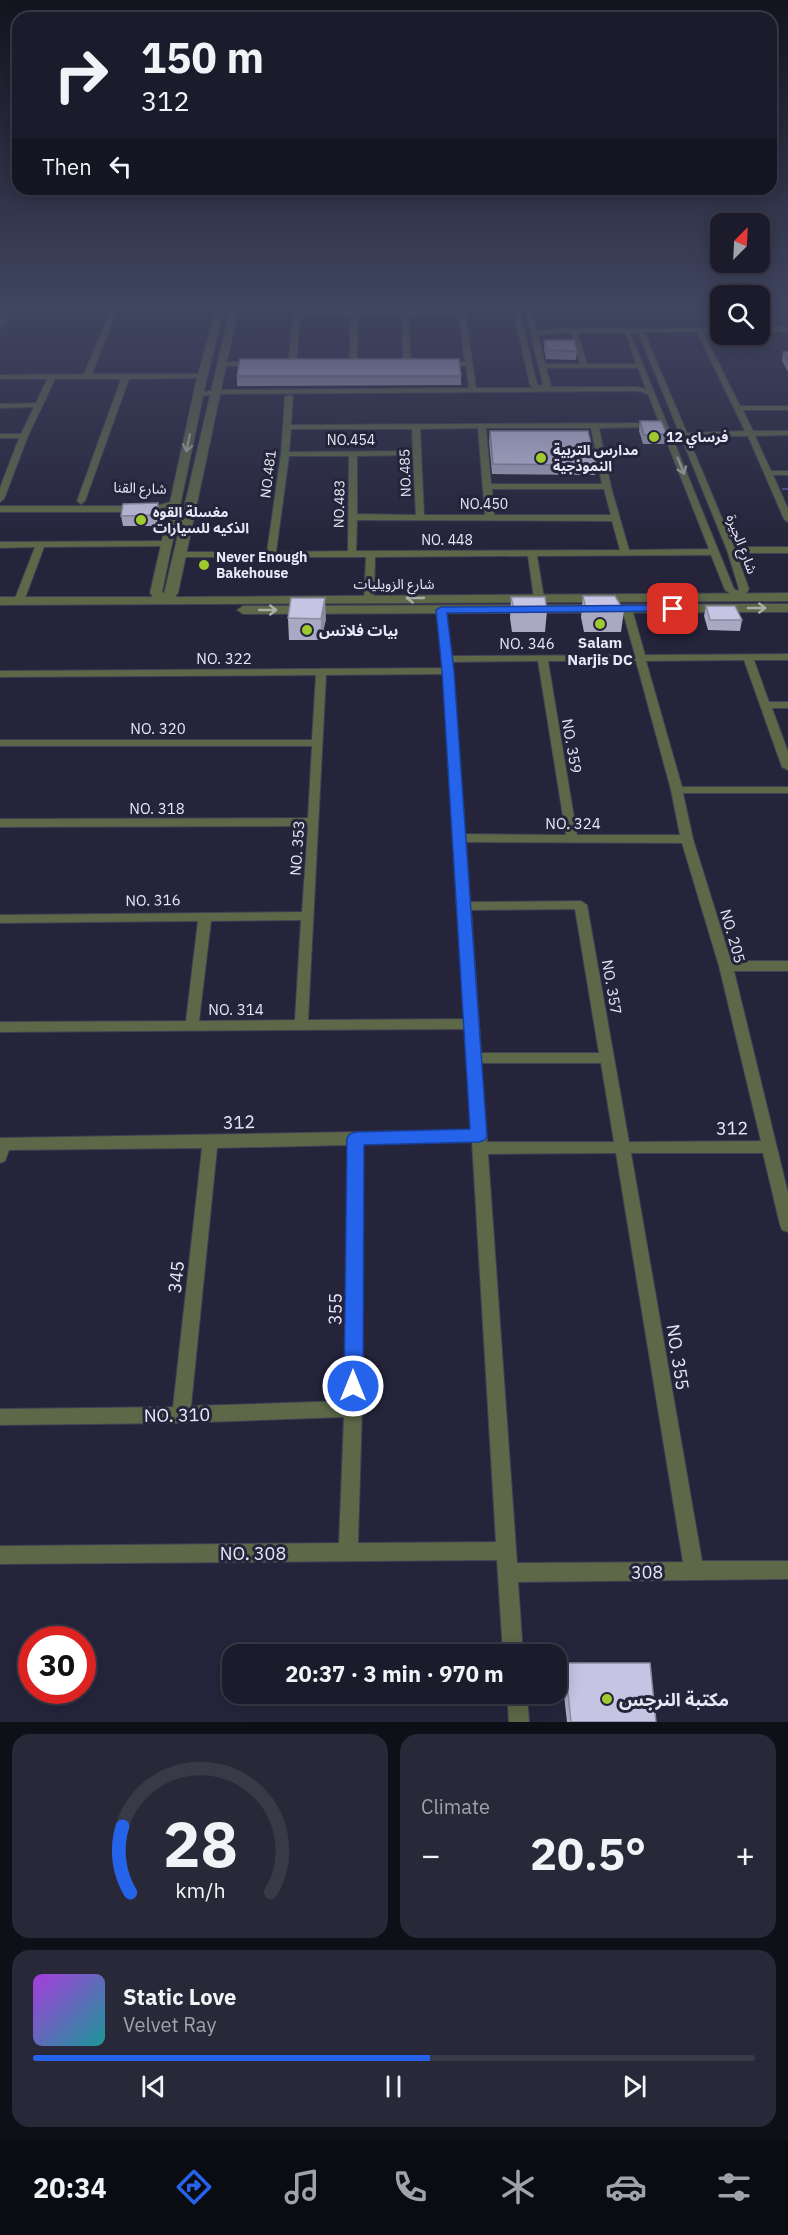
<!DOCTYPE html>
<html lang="en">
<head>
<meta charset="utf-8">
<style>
	body { margin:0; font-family:"IBM Plex Sans","Noto Sans Arabic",sans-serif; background:#292838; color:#f1f3f6; height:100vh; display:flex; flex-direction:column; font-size:22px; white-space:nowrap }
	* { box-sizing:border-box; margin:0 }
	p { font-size:20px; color:#a0a1a9 }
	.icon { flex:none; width:33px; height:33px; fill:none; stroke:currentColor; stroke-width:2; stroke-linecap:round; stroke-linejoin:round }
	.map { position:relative; height:1722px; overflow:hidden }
	.details { display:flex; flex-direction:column; gap:12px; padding:12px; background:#0f0f18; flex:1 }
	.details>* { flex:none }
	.hud { position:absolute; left:12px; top:12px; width:765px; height:183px; border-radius:18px; box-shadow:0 3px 15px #0003,0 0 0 2px #3a3948; background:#1c1b2c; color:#f1f3f6; overflow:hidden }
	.needle { width:39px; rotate:24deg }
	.buttons { position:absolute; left:710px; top:213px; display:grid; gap:12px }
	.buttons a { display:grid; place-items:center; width:60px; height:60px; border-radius:12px; background:#1c1b2c; box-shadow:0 3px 15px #0003,0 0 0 2px #3a3948; font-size:30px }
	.speed { position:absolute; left:18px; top:1626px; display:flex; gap:12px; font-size:30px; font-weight:700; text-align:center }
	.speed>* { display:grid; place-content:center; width:78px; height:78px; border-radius:50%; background:#1c1b2c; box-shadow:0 3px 15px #0003,0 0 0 2px #3a3948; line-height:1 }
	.speed .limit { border:9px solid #d22; background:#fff; color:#111 }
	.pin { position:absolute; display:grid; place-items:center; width:51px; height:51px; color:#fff; margin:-26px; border-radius:12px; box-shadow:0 3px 9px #0006 }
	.me { position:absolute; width:66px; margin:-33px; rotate:0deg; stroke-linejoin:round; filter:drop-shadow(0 0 4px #0008) }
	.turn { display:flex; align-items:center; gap:21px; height:126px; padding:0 30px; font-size:27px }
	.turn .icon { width:78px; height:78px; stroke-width:2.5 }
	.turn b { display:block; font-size:42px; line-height:51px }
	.then { display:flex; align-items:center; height:57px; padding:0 30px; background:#0003; gap:12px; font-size:22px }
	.big { font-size:45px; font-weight:700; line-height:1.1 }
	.details .widget { flex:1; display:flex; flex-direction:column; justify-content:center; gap:9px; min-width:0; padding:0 21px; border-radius:18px; background:#292838 }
	.details .dial { align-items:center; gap:0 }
	.dial svg { height:156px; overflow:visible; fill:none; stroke:#3a3948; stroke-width:7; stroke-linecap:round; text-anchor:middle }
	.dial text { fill:#f1f3f6; stroke:none }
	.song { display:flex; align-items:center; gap:18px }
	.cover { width:72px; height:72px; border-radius:9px; background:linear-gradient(135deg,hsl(280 70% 55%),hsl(180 70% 35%)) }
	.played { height:6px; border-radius:3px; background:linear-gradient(90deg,#2563eb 55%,#3a3948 55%) }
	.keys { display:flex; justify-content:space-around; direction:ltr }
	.heat { display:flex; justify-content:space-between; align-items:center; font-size:33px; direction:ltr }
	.details .tiles { flex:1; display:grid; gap:12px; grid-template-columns:1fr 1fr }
	.widget:last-child { grid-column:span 2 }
	.trip { position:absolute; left:222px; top:1644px; width:345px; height:60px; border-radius:18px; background:#1c1b2c; box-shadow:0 3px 15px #0003,0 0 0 2px #3a3948; font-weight:700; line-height:60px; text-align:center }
	.tab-bar { display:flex; height:96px; justify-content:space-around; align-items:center; background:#0b0b12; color:#a0a1a9 }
	.tab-bar .icon { width:42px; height:42px }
	.tab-bar .active { color:#2563eb }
	.tab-bar b { font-size:27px; color:#f1f3f6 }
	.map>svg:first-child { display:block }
</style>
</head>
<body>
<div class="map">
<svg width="788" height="1722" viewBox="0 0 788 1722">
	<rect width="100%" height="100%" fill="#25243b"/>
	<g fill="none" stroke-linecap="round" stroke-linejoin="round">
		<polyline stroke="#564c96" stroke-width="2" points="783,489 788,489"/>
		<g stroke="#403f55" stroke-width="2">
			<g id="minor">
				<polygon points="9,305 15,305 3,327 0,329 0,321"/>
				<polygon points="113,305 119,305 92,374 203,374 207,376 203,378 129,379 85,501 81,504 77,501 121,379 55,379 28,436 4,499 0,502 0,488 19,438 0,438 0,434 21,434 34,407 0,408 0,404 36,403 47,379 0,379 0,375 84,374"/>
				<path d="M295 305H301V312H351L352 305H358V312H459L458 305H464L476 388H533L530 385 512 305H518L537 384 541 386 543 385 524 305H720V308L531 309 537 331 555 329 720 328V332H702L704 334 740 406H788V410H743L753 431H788V435L755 436 771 471H788V475H773L788 509V522L784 519 748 436 688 437 734 547H788V553H736L749 589 742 599 739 600 725 590 711 555 537 556 544 598 539 601 534 598 528 556 375 557 374 599 369 602 364 599 366 557H176V553L179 552H267L281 454 285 397 289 395 293 397 291 425 657 423V427H654L599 428 611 487 629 550 709 549 648 394 637 391 217 394 195 397V393L217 390 469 388 466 366H443L439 364 443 362H465L459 316H408L411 364 407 366 403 364 402 316H358L357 364 353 366 349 364 351 316H300L296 364 292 366 288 364ZM644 332H700L698 334 745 431 687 433ZM555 333H571L580 364H545L538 335ZM577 333H626L636 364H587ZM630 333H640L639 334 727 550 739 589 738 591 734 589ZM546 368H638L646 389 637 387H549L551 385ZM478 428 485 515H424L420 429ZM486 428H591L602 484H491ZM291 429H412L413 451 289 452ZM413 455 416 515 357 514V456ZM289 456H349L348 551 276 552ZM492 489H604L611 515H494ZM357 520 612 521 620 550 356 551Z"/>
				<rect x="759" y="305" width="29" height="3"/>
				<polygon points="788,327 788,331 759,332 759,328"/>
				<polygon points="219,362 255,362 259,364 255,366 222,366 218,364"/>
				<polygon points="167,541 171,544 170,546 44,547 24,601 19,604 14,601 35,547 0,548 0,542"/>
				<path d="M627 606 632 609 645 655 788 654V660H754L769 702H788V708H772L788 752V770L782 767 744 660 646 661 682 787H788V793H683L693 839 731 961H788V971H734L788 1193V1232L782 1230 780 1225 763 1153H631L702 1561H788V1579L518 1582 523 1654H503L497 1560 0 1564V1546L339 1543 344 1417 181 1423 0 1425V1409L173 1407 202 1148 9 1150 5 1161 0 1163V1138L471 1130 465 1029 0 1032V1022L186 1021 198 921 0 923V915L302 912 308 826 0 827V819L308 818 312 746H0V740H312L316 675 0 677V671L443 668 436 610 441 607 446 610 451 656 635 655 622 609ZM538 661 566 835 465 834 452 662ZM548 661H636L671 790 680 835H577ZM443 674 465 1019 308 1020 326 675ZM466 842 682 843 719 966 761 1141 629 1142 587 905 581 901 470 902ZM575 909 599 1053H481L471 910ZM301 920 295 1020 199 1021 211 921ZM481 1063H601L614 1142H487ZM472 1142 496 1542 358 1543 362 1409 363 1144ZM349 1145 344 1401 191 1406 217 1148ZM616 1153 683 1562 517 1563 488 1154Z"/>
				<polygon points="507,1694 527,1694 529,1722 509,1722"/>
			</g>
		</g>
		<g stroke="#403f55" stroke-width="2">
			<g id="tertiary">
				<polygon points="217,305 225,305 206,382 162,592 164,594 231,305 239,305 178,593 175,597 788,593 788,601 0,605 0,597 153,597 150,593 169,509 156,512 0,512 0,506 156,506 170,502 196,382"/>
				<polygon points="788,604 788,612 243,614 237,610 243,606"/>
			</g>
		</g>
		<use href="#minor" fill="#5c6847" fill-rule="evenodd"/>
		<use href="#tertiary" fill="#5c6847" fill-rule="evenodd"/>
	</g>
	<g fill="#a9a9c3">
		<polygon points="544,340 577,351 576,360 546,359 544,349"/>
		<polygon points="783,352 788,352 788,372 782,361"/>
		<polygon points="237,376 461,376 461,385 237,386"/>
		<polygon points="640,421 667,434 665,444 643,444 639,431"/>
		<polygon points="490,431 596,465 595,475 492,474 489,441"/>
		<polygon points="159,514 158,526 123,526 121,516"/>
		<polygon points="583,596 624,611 621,632 584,632 581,617"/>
		<polygon points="511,597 547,611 545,632 512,632 510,618"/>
		<polygon points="706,606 742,620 740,631 708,630 704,616"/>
		<polygon points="288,618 326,619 321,640 289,640"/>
		<polygon points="565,1663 656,1722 567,1722 562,1677"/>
	</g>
	<g fill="#8a899f">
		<polygon points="158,503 159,514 158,526 157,515"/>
		<polygon points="325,598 326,619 321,640 321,619"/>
	</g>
	<g fill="#c5c4e3" stroke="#8a899f" stroke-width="1.5">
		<polygon points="544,340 574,340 577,351 547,350"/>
		<polygon points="783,352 788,352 788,360"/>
		<polygon points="240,359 459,359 461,376 237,376"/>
		<polygon points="640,421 661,421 667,434 644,435"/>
		<polygon points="490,431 588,431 596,465 493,464"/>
		<polygon points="158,503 157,515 121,516 123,504"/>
		<polygon points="583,596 615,596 624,611 586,610"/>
		<polygon points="511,597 545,597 547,611 514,610"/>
		<polygon points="291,598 325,598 321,619 288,618"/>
		<polygon points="706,606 735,606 742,620 710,620"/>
		<polygon points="565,1663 650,1663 656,1722 571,1722"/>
	</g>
	<defs><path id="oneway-shaft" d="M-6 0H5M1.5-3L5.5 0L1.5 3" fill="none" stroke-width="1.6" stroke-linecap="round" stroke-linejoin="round" transform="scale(1.5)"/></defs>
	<g stroke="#a8aea7">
		<use href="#oneway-shaft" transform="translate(188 443) rotate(102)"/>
		<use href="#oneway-shaft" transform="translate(681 466) rotate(68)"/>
		<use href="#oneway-shaft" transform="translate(415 598) rotate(180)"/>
		<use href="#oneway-shaft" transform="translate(757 608)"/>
		<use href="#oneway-shaft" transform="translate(268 610)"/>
	</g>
	<linearGradient id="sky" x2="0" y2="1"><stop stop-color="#141420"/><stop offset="0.56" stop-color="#404560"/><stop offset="1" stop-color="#404560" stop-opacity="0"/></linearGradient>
	<rect width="788" height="546" fill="url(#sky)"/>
	<polygon fill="#2563eb" stroke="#184099" stroke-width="1.5" points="673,605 678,609 677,611 447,613 454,671 487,1136 485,1140 479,1142 364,1145 363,1386 360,1393 353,1395 346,1393 344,1386 347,1138 350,1134 356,1132 470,1129 442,671 436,610 441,607"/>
	<g fill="#9fca2d" stroke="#25243b" stroke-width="2">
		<circle cx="654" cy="437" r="6"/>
		<circle cx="541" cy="458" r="6"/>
		<circle cx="141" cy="520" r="6"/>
		<circle cx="204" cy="565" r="6"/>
		<circle cx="600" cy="624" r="6"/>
		<circle cx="307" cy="630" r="6"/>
		<circle cx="607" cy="1699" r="6"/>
	</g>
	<g text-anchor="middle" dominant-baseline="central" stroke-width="6" stroke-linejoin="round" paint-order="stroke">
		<g font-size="14" font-weight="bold" fill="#e7e7f6" stroke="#25243b" text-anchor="start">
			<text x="666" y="437">فرساي 12</text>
			<text x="553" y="450">مدارس التربية<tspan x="553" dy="16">النموذجية</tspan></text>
			<text x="153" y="512">مغسلة القوه<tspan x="153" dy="16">الذكيه للسيارات</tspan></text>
			<text x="216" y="557">Never Enough<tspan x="216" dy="16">Bakehouse</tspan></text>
		</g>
		<g font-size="14" fill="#e7e7f6" stroke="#25243b">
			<text x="351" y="440">NO.454</text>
			<text transform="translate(405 473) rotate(-92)">NO.485</text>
			<text transform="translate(268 474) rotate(-83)">NO.481</text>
			<text transform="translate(140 488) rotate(2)">شارع القنا</text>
			<text transform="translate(339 504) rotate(-89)">NO.483</text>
			<text x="484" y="504">NO.450</text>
			<text x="447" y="540">NO. 448</text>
			<text transform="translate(742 544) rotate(69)">شارع الجيرة</text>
			<text x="394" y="584">شارع الزويليات</text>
		</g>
		<g font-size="15" font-weight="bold" fill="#e7e7f6" stroke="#25243b" text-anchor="start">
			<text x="319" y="630">بيات فلاتس</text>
			<text x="600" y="642" text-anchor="middle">Salam<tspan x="600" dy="17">Narjis DC</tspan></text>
		</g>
		<g font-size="15" fill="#e7e7f6" stroke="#25243b">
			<text x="527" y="643">NO. 346</text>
			<text x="224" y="658">NO. 322</text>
			<text x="158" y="728">NO. 320</text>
			<text transform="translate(572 746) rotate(80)">NO. 359</text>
			<text x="157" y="808">NO. 318</text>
			<text x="573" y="823">NO. 324</text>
			<text transform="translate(297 848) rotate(-86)">NO. 353</text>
			<text transform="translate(153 900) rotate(-1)">NO. 316</text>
			<text transform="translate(733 936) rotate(74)">NO. 205</text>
			<text transform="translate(612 987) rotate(80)">NO. 357</text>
			<text x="236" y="1009">NO. 314</text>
		</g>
		<g font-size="18" fill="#e7e7f6" stroke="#25243b">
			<text transform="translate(239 1122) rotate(-2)">312</text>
			<text transform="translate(732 1128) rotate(-1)">312</text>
			<text transform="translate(176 1277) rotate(-84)">345</text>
			<text transform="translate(335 1309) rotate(-89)">355</text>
			<text transform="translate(678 1357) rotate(81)">NO. 355</text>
			<text transform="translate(177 1415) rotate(-1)">NO. 310</text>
			<text x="253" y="1553">NO. 308</text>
			<text transform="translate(647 1572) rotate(-1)">308</text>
		</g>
		<g font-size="18" font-weight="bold" fill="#e7e7f6" stroke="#25243b" text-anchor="start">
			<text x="619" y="1699">مكتبة النرجس</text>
		</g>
	</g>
</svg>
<div class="buttons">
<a><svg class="needle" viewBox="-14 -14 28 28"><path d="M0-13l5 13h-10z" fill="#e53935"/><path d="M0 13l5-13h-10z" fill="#a0a1a9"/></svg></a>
<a><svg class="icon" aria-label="search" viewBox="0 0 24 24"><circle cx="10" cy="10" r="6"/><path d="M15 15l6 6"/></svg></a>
</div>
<div class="speed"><div class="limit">30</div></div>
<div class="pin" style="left:673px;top:609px;background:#d93025"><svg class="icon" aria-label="arrive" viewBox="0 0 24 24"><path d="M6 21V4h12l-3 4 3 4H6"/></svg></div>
<svg class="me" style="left:353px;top:1386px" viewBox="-20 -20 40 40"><circle r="17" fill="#2563eb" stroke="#fff" stroke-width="3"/><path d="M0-11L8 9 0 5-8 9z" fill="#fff"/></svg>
<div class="trip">20:37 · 3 min · 970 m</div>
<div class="hud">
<div class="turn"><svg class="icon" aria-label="right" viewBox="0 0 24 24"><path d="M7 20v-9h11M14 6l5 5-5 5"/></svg><div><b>150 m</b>312</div></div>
<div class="then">Then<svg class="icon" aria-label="left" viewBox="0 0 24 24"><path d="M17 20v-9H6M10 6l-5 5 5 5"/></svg></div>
</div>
</div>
<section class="details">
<div class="tiles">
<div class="widget dial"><svg viewBox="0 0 100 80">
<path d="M14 69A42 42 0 1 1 86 69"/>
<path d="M14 69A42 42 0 0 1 10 35" stroke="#2563eb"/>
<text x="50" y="56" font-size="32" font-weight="700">28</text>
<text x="50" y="72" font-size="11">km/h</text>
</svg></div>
<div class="widget"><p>Climate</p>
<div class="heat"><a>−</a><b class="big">20.5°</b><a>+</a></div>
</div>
<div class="widget">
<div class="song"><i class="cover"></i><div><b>Static Love</b><p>Velvet Ray</p></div></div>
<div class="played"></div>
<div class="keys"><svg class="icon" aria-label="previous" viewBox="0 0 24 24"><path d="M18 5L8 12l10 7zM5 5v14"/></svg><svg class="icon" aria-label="pause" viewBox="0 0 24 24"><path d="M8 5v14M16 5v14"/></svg><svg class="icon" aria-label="next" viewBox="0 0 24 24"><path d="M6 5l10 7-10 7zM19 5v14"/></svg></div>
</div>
</div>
</section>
<nav class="tab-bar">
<b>20:34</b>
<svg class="icon active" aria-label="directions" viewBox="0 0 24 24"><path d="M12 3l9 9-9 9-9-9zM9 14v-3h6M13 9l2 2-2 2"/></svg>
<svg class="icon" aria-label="music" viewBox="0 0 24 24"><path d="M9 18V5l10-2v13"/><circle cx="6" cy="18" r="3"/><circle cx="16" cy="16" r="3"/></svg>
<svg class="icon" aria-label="phone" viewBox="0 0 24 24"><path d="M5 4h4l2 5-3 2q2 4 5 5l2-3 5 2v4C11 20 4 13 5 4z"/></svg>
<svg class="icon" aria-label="climate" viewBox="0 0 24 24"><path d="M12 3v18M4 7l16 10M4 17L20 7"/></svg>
<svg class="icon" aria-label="car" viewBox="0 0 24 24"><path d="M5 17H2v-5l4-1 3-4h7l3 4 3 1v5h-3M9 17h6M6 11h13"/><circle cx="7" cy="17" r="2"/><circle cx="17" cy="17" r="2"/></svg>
<svg class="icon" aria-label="filters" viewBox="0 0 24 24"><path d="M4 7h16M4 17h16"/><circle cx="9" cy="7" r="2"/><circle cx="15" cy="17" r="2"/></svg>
</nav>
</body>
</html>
